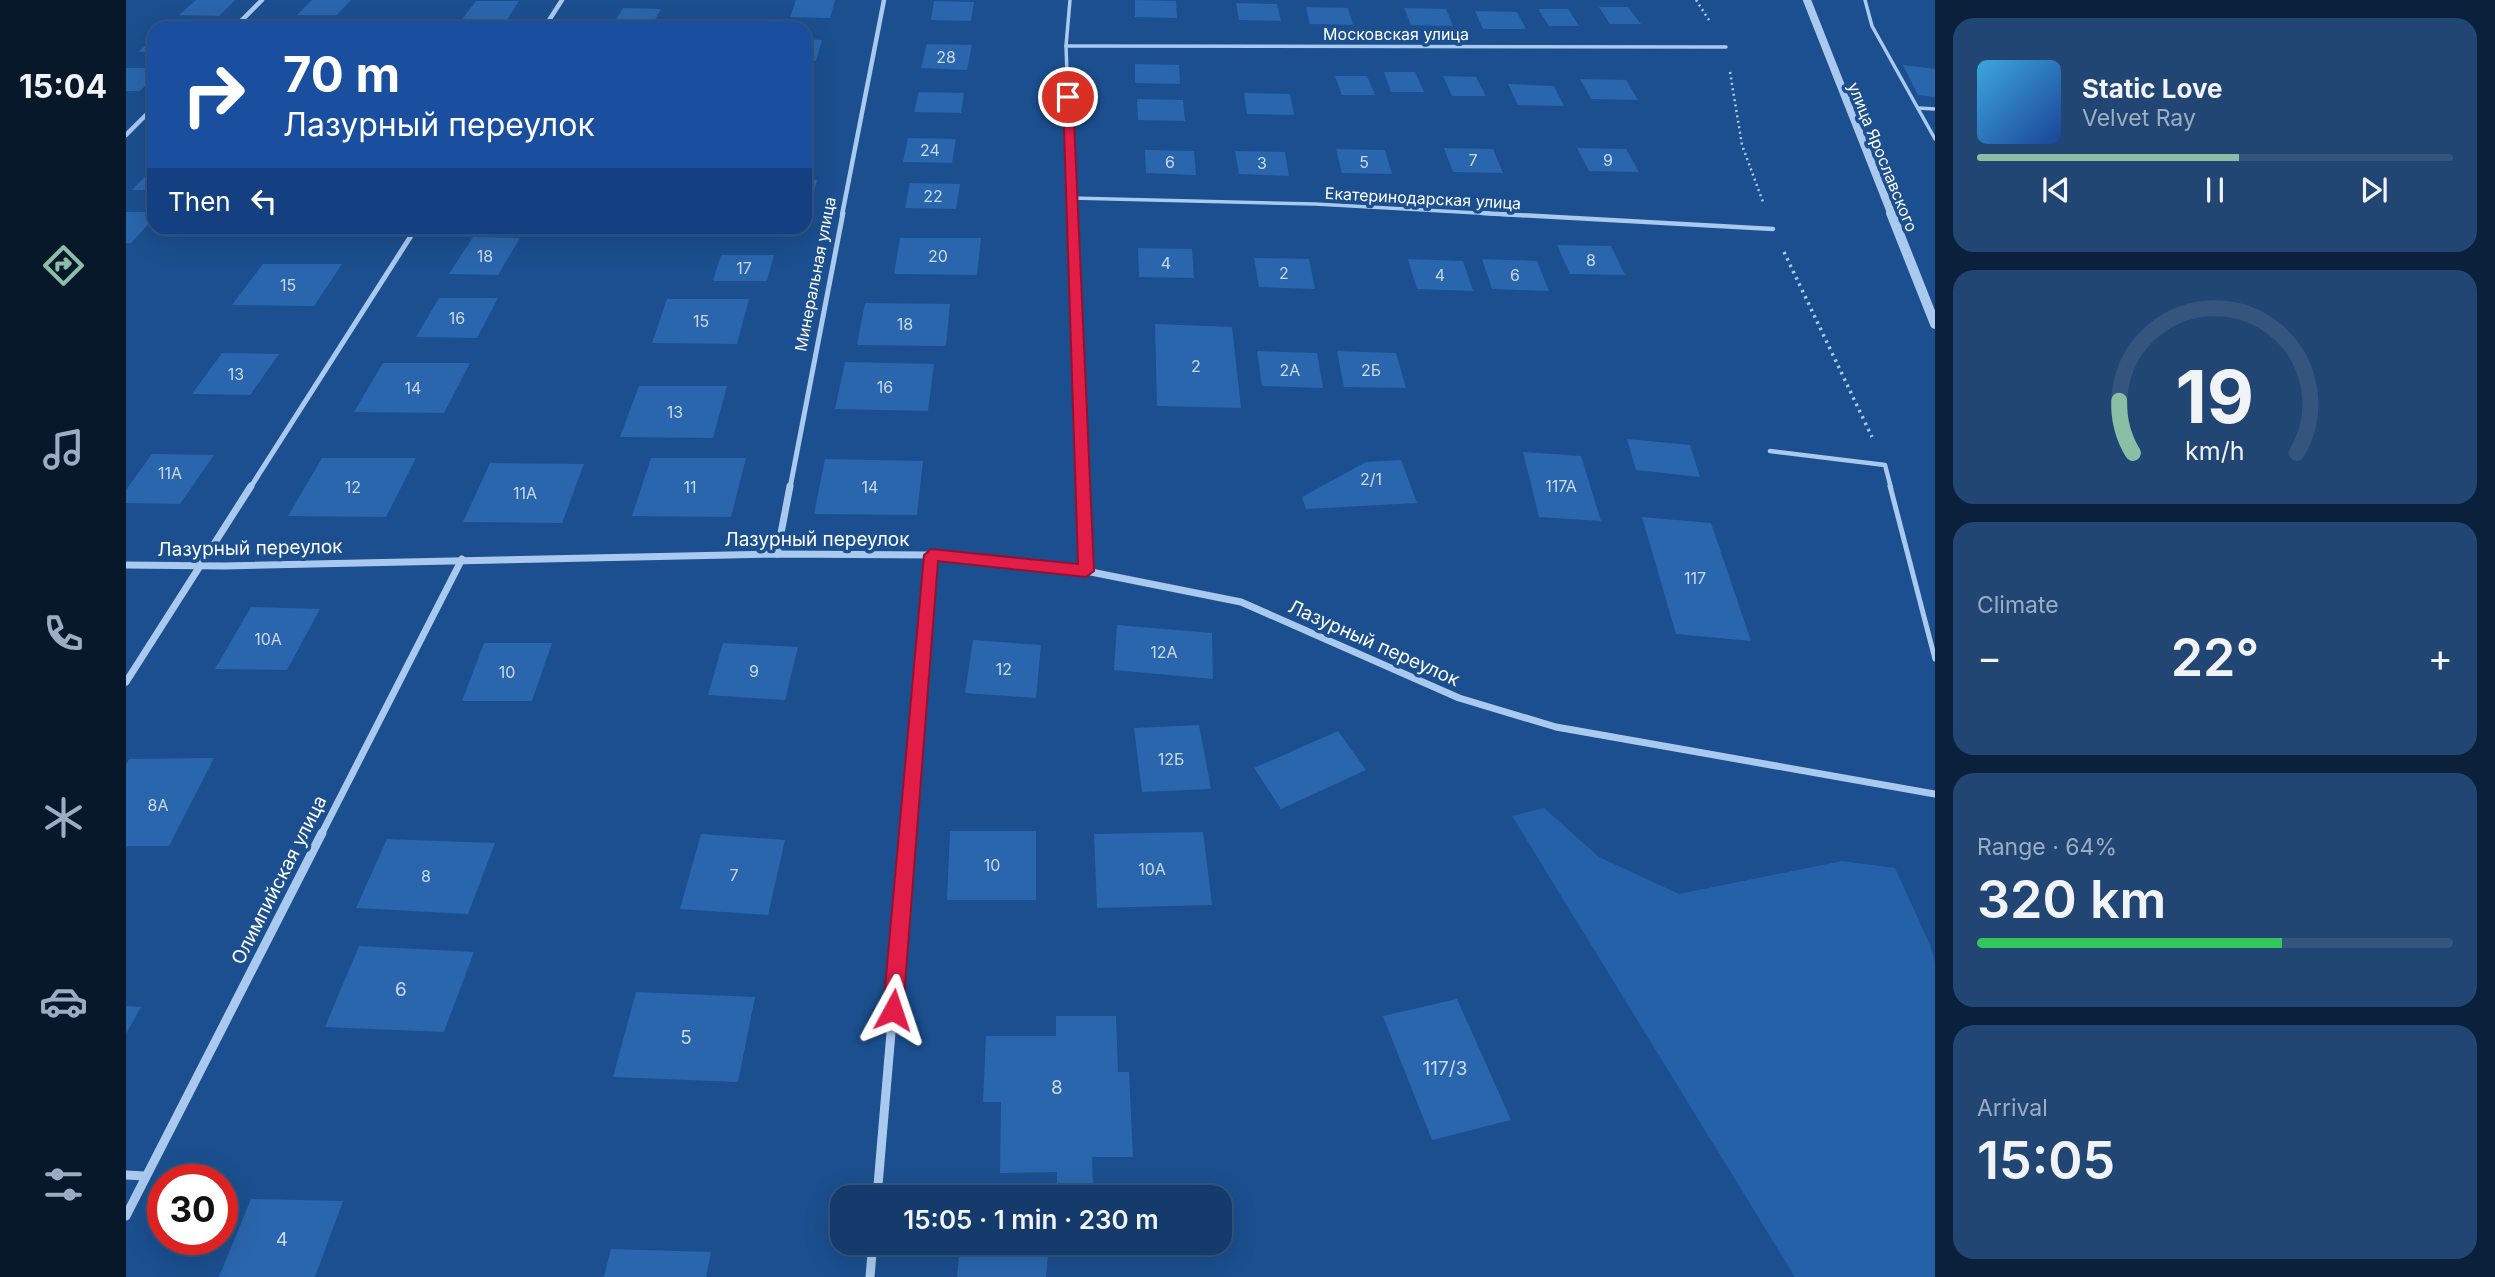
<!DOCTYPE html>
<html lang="en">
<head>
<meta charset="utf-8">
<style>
	body { margin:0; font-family:Inter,sans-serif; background:#214673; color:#f1f3f6; height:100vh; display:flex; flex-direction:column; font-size:26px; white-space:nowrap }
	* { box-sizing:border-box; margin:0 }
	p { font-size:23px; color:#9dadc1 }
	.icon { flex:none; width:38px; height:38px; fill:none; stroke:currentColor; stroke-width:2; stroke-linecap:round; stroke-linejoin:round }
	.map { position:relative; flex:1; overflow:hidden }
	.panel { display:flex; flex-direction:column; gap:18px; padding:18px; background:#0b203b; width:560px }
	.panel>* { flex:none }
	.guide { position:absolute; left:21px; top:21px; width:665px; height:214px; border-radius:21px; box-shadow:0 7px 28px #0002,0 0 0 2px #33557e; background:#1a4fa0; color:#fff; overflow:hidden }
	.speed { position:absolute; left:21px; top:1164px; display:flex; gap:14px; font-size:35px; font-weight:700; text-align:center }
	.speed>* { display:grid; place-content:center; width:91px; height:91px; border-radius:50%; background:#143b6b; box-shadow:0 7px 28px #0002,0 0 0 2px #33557e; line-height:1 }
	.speed .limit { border:10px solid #d22; background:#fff; color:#111 }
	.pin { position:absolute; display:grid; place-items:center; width:60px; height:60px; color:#fff; margin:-30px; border:4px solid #fff; border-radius:50%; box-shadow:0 2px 7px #0007 }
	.me { position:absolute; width:77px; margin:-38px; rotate:5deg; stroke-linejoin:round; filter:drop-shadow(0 0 5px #0008) }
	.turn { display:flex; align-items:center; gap:24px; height:147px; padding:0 21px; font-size:32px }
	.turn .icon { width:91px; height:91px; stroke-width:2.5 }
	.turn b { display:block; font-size:49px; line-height:60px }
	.then { display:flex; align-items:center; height:66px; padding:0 21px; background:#0003; gap:14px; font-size:26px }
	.big { font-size:52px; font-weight:600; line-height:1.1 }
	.panel .tile { flex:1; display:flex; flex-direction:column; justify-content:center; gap:10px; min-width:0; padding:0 24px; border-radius:21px; background:#214673 }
	.panel .dial { align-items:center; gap:0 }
	.dial svg { height:182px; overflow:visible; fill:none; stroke:#33557e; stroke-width:7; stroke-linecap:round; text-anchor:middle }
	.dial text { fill:#f1f3f6; stroke:none }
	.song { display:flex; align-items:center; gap:21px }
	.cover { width:84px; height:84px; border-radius:10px; background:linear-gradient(135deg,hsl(200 70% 55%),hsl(220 70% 35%)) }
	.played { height:7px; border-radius:4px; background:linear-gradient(90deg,#8abfa5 55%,#33557e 55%) }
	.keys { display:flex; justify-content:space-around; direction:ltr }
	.heat { display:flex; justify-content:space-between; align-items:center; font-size:38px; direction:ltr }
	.charge { height:10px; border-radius:5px; background:linear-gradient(90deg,#34c759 64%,#33557e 0) }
	.trip { position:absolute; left:704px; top:1185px; width:402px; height:70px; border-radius:21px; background:#143b6b; box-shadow:0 7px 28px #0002,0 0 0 2px #33557e; font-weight:600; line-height:70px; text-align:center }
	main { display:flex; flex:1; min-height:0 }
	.menu { display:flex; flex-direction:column; width:126px; justify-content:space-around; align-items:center; background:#08182b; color:#9dadc1 }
	.menu .icon { width:49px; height:49px }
	.menu .on { color:#8abfa5 }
	.menu b { font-size:32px; color:#f1f3f6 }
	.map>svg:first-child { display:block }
</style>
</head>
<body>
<main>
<nav class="menu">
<b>15:04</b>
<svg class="icon on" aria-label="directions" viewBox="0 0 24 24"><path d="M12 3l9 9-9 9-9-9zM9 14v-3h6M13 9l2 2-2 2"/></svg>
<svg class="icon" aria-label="music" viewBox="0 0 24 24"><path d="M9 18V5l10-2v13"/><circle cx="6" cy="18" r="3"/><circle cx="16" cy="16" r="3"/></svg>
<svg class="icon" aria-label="phone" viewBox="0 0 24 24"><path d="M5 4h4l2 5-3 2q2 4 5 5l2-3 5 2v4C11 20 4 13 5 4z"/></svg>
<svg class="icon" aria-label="climate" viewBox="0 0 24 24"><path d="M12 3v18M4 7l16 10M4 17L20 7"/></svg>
<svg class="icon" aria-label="car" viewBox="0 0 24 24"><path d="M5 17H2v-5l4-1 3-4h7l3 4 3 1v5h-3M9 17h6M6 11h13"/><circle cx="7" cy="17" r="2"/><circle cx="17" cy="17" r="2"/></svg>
<svg class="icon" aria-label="filters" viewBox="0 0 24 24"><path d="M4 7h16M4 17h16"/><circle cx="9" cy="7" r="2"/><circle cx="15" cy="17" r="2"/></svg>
</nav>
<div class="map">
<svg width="1809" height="1277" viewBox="0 0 1809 1277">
	<rect width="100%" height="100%" fill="#1b4f8f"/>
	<polygon fill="#2461a8" points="1418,808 1473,857 1553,894 1716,861 1769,868 1804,945 1809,962 1809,1277 1669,1277 1386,816"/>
	<g fill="#2a66ad">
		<polygon points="70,0 109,0 93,16 53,15"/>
		<polygon points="186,0 225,0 211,15 171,15"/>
		<polygon points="670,0 709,0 704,18 664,17"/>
		<polygon points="1009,0 1050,1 1051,18 1009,17"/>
		<polygon points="350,1 393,1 380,21 335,21"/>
		<polygon points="808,1 848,2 845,21 805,20"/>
		<polygon points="1110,3 1151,4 1155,21 1113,20"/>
		<polygon points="1180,7 1222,8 1227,25 1184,24"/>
		<polygon points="1473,7 1502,7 1515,24 1484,24"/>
		<polygon points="497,8 535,9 524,28 485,28"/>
		<polygon points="1278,8 1320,9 1327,26 1285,25"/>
		<polygon points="1412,9 1442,9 1453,26 1423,26"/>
		<polygon points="1349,11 1391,12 1400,29 1357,29"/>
		<polygon points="28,38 28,52 12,52"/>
		<polygon points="679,39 696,40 690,61 679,61"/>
		<polygon points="801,44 846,45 841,70 795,68"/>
		<polygon points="1009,64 1053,65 1054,84 1009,83"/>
		<polygon points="1777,65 1809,69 1809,97 1792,95"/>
		<polygon points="0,68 28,68 28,77 14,91 0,91"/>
		<polygon points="1258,72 1289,72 1298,92 1265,92"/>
		<polygon points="1209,76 1241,76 1249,95 1216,95"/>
		<polygon points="1317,76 1350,77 1360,96 1326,96"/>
		<polygon points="1454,79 1500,80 1512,100 1465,99"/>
		<polygon points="1382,84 1428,86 1438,106 1392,105"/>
		<polygon points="793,92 838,93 835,113 788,112"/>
		<polygon points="1118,93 1164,94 1168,115 1121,114"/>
		<polygon points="1011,99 1057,100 1059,121 1012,120"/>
		<polygon points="782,138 830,139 826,163 777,162"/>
		<polygon points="1318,148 1367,149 1377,173 1327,172"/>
		<polygon points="1451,148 1500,149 1513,172 1463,171"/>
		<polygon points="1210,149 1259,150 1266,174 1216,173"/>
		<polygon points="1019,150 1068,151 1070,175 1020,173"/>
		<polygon points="1109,151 1159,152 1163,176 1113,174"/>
		<polygon points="28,167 28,190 6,190"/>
		<polygon points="679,179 691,180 682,214 679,214"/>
		<polygon points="784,183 834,184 830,209 779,208"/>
		<polygon points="0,212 28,212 28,218 5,243 0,243"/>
		<polygon points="347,237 394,238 372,275 323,274"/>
		<polygon points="774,238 855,238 851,275 768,274"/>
		<polygon points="1431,245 1485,246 1499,275 1444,274"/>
		<polygon points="1012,248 1066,249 1068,278 1013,277"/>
		<polygon points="595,255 648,255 641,281 587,281"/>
		<polygon points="1128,258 1183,259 1189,289 1133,287"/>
		<polygon points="1282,259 1337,261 1347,291 1291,289"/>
		<polygon points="1356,259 1411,261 1423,291 1366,289"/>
		<polygon points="137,264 216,264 188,306 106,305"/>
		<polygon points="313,298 372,298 351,338 290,337"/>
		<polygon points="541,299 623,299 611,344 526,343"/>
		<polygon points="739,303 824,304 820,346 731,345"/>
		<polygon points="1029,324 1106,327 1115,408 1031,406"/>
		<polygon points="1131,351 1191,353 1197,388 1136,386"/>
		<polygon points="1211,351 1270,353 1280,388 1218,387"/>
		<polygon points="96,353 153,354 124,395 66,394"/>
		<polygon points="719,362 808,364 802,411 709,409"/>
		<polygon points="257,363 344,363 318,413 228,412"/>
		<polygon points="513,386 601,386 587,438 494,437"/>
		<polygon points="1501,439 1564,445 1574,477 1510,470"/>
		<polygon points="1397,452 1455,456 1475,521 1413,517"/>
		<polygon points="26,454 88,455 54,504 0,503 0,490"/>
		<polygon points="196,458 290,458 260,517 162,516"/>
		<polygon points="525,458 620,458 605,517 506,516"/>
		<polygon points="699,459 797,461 791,515 688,514"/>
		<polygon points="1275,460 1291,503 1180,509 1176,497 1240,462"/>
		<polygon points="364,463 458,464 436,523 337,522"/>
		<polygon points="1516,517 1585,523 1625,641 1550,634"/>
		<polygon points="125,607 194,609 161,670 89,669"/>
		<polygon points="991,625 1086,633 1087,679 988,670"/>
		<polygon points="847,640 915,645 910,698 839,693"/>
		<polygon points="358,643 426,643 406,701 336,701"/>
		<polygon points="597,643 672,647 659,700 582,695"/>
		<polygon points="1073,725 1085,789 1016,792 1008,728"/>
		<polygon points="1212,731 1240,770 1155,809 1128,768"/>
		<polygon points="88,758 43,846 0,846 0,765 3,759"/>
		<polygon points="824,831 910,831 910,900 821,900"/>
		<polygon points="1077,832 1086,905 971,908 968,834"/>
		<polygon points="575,834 659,840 642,915 554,909"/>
		<polygon points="261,839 369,843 342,914 230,908"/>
		<polygon points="233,946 348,952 318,1032 199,1027"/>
		<polygon points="510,992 629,997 612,1082 487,1077"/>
		<polygon points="1331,999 1385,1120 1306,1140 1257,1016"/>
		<polygon points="0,1006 15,1007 0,1034"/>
		<polygon points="930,1016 990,1016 992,1072 1003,1072 1007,1157 966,1157 967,1186 931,1186 931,1172 874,1173 875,1102 857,1102 860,1036 930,1036"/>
		<polygon points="125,1199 217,1201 189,1277 93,1277"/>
		<polygon points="834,1247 922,1255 920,1277 831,1277"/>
		<polygon points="485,1249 585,1252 580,1277 478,1277"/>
	</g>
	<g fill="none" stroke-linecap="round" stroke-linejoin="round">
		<g stroke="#a9c9ee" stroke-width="2.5" stroke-dasharray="2 3.5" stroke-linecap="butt">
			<polyline points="1570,0 1583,20"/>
			<polyline points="1604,72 1616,145 1637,202"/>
		</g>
		<polyline stroke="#a9c9ee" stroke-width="3.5" stroke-dasharray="2.5 4.5" stroke-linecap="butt" points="1658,252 1746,437"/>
		<g stroke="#a9c9ee" stroke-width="3.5">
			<polyline points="944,0 940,46 946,215"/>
			<polyline points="1739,0 1746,26 1809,139"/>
			<polyline points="940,46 1600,47"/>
			<polyline points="1792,108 1809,109"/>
			<polyline points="945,198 1189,204 1388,215"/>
		</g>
		<g stroke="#a9c9ee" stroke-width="4.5">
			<polyline points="946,213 957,488"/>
			<polyline points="1356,213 1647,229"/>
			<polyline points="1644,451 1759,465 1765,488"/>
		</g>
		<g stroke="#a9c9ee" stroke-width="5">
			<polyline points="957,486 960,571"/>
			<polyline points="1764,486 1809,659"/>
		</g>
		<g stroke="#a9c9ee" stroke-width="4.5">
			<polyline points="108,28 136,0"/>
			<polyline points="418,28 436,0"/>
			<polyline points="0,135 28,107"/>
			<polyline points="716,215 758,0"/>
		</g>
		<g stroke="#a9c9ee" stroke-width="5">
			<polyline points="124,488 290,228"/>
			<polyline points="664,488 717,213"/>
		</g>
		<g stroke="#a9c9ee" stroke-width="7">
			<polyline points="651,554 664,486"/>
			<polyline points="0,565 98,566 651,554 805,555 960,571 1115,602 1333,698 1430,727 1809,794"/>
			<polyline points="0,682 125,486"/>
			<polyline points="195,835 336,559"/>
			<polyline points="781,835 805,555"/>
		</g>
		<g stroke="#a9c9ee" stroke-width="9">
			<polyline points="0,1175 19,1176"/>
			<polyline points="751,1197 782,833"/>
			<polyline points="0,1216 196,833"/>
			<polyline points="744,1277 747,1242"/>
		</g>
		<polyline stroke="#a9c9ee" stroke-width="8" points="1681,0 1766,215"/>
		<polyline stroke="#a9c9ee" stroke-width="10" points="1765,213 1809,324"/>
	</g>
	<polygon fill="#e11d48" stroke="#92132f" stroke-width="2" points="942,94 947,97 968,571 960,577 812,561 777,1010 774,1017 767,1020 760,1017 757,1010 798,555 805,549 952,564 937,97"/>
	<g text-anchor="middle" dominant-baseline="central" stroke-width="7" stroke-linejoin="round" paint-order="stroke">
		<g font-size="16" fill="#fff" stroke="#1b4f8f">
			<text x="1270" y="34">Московская улица</text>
			<text transform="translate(1757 157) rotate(68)">улица Ярославского</text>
			<text transform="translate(1297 198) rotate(3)">Екатеринодарская улица</text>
			<text transform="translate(689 274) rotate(-79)">Минеральная улица</text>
		</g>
		<g font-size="16" fill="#cad9ea">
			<text x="820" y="57">28</text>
			<text x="804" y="150">24</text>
			<text x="1347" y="160">7</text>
			<text x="1482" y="160">9</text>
			<text x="1044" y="162">6</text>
			<text x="1238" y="162">5</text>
			<text x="1136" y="163">3</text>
			<text x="807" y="196">22</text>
			<text x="359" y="256">18</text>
			<text x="812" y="256">20</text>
			<text x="1465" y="260">8</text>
			<text x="1040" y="263">4</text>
			<text x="618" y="268">17</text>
			<text x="1158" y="273">2</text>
			<text x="1314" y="275">4</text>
			<text x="1389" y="275">6</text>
			<text x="162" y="285">15</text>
			<text x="331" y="318">16</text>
			<text x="575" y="321">15</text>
			<text x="779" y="324">18</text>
			<text x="1070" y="366">2</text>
			<text x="1164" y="370">2А</text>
			<text x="1245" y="370">2Б</text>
			<text x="110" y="374">13</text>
			<text x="759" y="387">16</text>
			<text x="287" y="388">14</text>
			<text x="549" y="412">13</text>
			<text x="44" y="473">11А</text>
			<text x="1245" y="479">2/1</text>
			<text x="1435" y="486">117А</text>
			<text x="227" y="487">12</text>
			<text x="564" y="487">11</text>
			<text x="744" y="487">14</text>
			<text x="399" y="493">11А</text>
			<text x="1569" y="578">117</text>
			<text x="142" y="639">10А</text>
			<text x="1038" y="652">12А</text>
			<text x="878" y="669">12</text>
			<text x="628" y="671">9</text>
			<text x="381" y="672">10</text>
			<text x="1045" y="759">12Б</text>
			<text x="32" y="805">8А</text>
			<text x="866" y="865">10</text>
			<text x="1026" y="869">10А</text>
			<text x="608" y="875">7</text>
			<text x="300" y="876">8</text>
		</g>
		<g font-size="19" fill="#fff" stroke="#1b4f8f">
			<text x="691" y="539">Лазурный переулок</text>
			<text transform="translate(124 548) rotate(-1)">Лазурный переулок</text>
			<text transform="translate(1248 643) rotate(24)">Лазурный переулок</text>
			<text transform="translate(153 880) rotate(-63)">Олимпийская улица</text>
		</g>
		<g font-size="19" fill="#cad9ea">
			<text x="275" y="989">6</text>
			<text x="560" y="1037">5</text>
			<text x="1319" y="1068">117/3</text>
			<text x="931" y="1087">8</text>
			<text x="156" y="1239">4</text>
		</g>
	</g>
</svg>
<div class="speed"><div class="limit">30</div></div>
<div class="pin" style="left:942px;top:97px;background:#d93025"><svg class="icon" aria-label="arrive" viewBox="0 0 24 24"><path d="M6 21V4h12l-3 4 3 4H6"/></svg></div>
<svg class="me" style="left:767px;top:1010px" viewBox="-20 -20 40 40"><path d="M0-17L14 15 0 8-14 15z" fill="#e11d48" stroke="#fff" stroke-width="4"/></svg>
<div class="trip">15:05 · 1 min · 230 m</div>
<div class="guide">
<div class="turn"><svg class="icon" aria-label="right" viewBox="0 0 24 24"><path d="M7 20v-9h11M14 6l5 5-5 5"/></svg><div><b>70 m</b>Лазурный переулок</div></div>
<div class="then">Then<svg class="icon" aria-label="left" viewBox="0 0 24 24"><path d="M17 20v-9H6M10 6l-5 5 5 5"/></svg></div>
</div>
</div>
<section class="panel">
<div class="tile">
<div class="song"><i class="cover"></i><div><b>Static Love</b><p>Velvet Ray</p></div></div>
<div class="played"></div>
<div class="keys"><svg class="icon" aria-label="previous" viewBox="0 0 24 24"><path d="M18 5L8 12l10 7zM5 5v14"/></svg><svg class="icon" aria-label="pause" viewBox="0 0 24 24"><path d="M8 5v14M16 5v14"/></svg><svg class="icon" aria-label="next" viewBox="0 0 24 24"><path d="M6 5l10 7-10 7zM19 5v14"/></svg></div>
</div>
<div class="tile dial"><svg viewBox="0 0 100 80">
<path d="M14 69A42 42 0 1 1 86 69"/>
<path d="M14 69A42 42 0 0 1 8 46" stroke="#8abfa5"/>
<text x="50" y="56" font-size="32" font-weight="700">19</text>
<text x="50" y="72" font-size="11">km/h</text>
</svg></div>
<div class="tile"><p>Climate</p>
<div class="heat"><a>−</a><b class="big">22°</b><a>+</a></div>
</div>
<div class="tile"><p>Range · 64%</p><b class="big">320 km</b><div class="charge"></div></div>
<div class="tile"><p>Arrival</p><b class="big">15:05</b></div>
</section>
</main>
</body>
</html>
